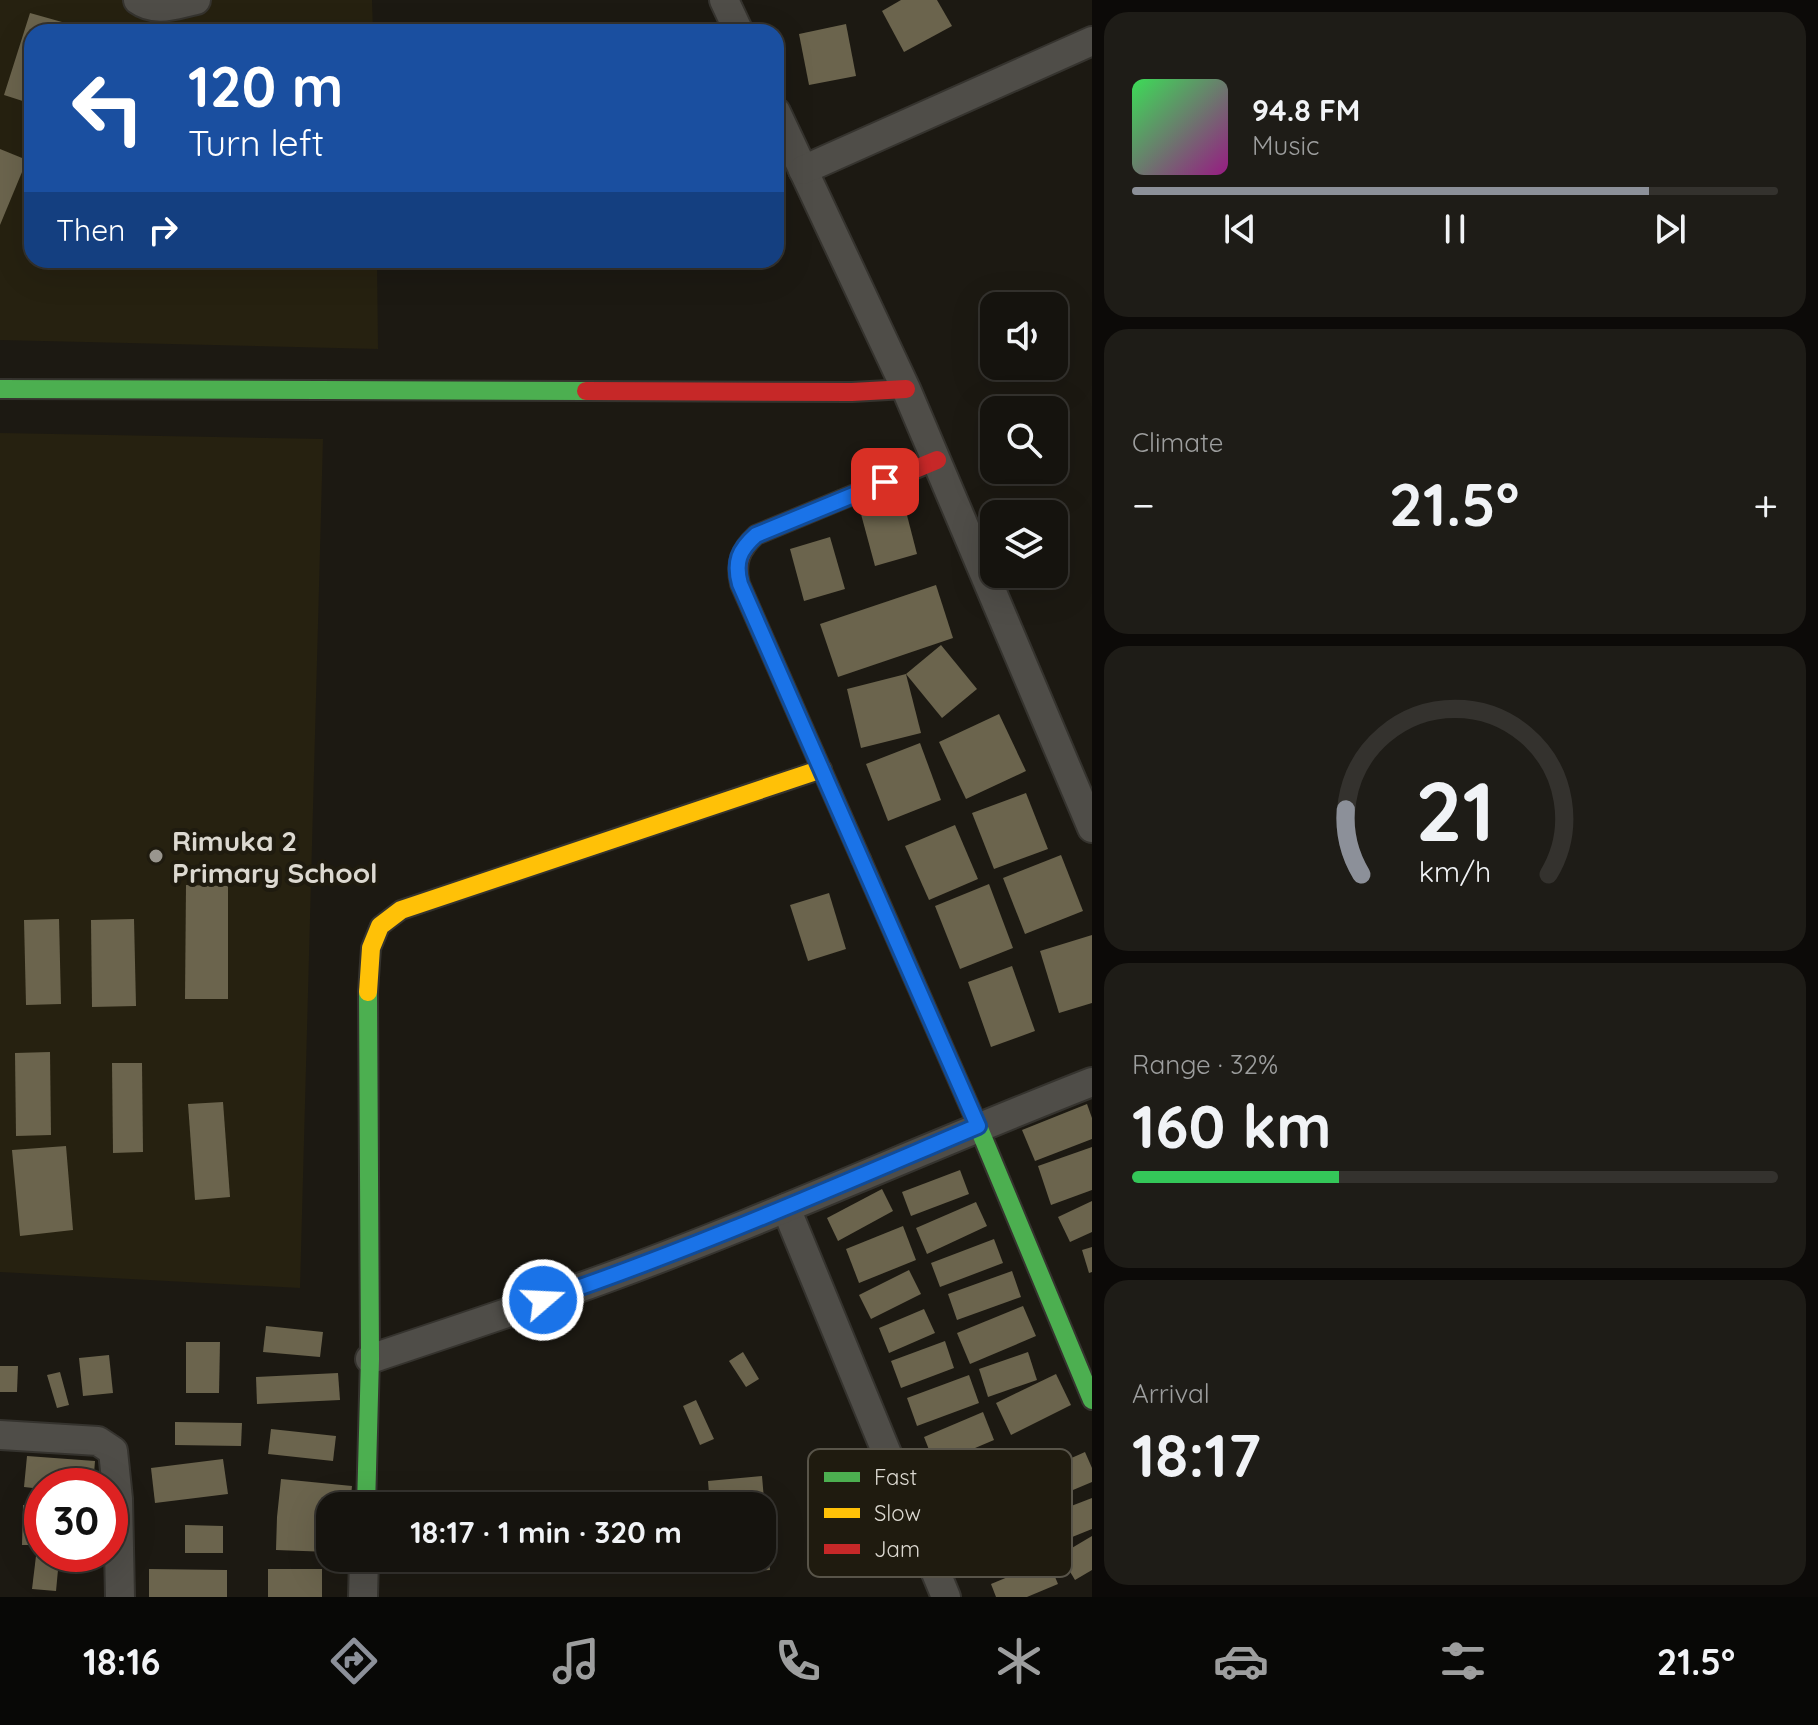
<!DOCTYPE html>
<html lang="en">
<head>
<meta charset="utf-8">
<style>
	body { margin:0; font-family:Quicksand,sans-serif; background:#1e1c17; color:#f1f3f6; height:100vh; display:flex; flex-direction:column; font-size:30px; white-space:nowrap }
	* { box-sizing:border-box; margin:0 }
	p { font-size:26px; color:#9d9e9e }
	.icon { flex:none; width:44px; height:44px; fill:none; stroke:currentColor; stroke-width:2; stroke-linecap:round; stroke-linejoin:round }
	.map { position:relative; flex:1; overflow:hidden }
	.details { display:flex; flex-direction:column; gap:12px; padding:12px; background:#0c0a08; width:726px }
	.details>* { flex:none }
	.guide { position:absolute; left:24px; top:24px; width:760px; height:244px; border-radius:24px; box-shadow:0 8px 32px #0002,0 0 0 2px #34322e; background:#1a4fa0; color:#fff; overflow:hidden }
	.buttons { position:absolute; left:980px; top:292px; display:grid; gap:16px }
	.buttons a { display:grid; place-items:center; width:88px; height:88px; border-radius:16px; background:#15130e; box-shadow:0 8px 32px #0002,0 0 0 2px #34322e; font-size:40px }
	.speed { position:absolute; left:24px; top:1468px; display:flex; gap:16px; font-size:40px; font-weight:700; text-align:center }
	.speed>* { display:grid; place-content:center; width:104px; height:104px; border-radius:50%; background:#15130e; box-shadow:0 8px 32px #0002,0 0 0 2px #34322e; line-height:1 }
	.speed .limit { border:12px solid #d22; background:#fff; color:#111 }
	.pin { position:absolute; display:grid; place-items:center; width:68px; height:68px; color:#fff; margin:-34px; border-radius:16px; box-shadow:0 4px 12px #0006 }
	.me { position:absolute; width:88px; margin:-44px; rotate:71deg; stroke-linejoin:round; filter:drop-shadow(0 0 6px #0008) }
	.turn { display:flex; align-items:center; gap:28px; height:168px; padding:0 32px; font-size:36px }
	.turn .icon { width:104px; height:104px; stroke-width:2.5 }
	.turn b { display:block; font-size:56px; line-height:68px }
	.then { display:flex; align-items:center; height:76px; padding:0 32px; background:#0003; gap:16px; font-size:30px }
	.big { font-size:60px; font-weight:700; line-height:1.1 }
	.details .card { flex:1; display:flex; flex-direction:column; justify-content:center; gap:12px; min-width:0; padding:0 28px; border-radius:24px; background:#1e1c17 }
	.details .dial { align-items:center; gap:0 }
	.dial svg { height:208px; overflow:visible; fill:none; stroke:#34322e; stroke-width:7; stroke-linecap:round; text-anchor:middle }
	.dial text { fill:#f1f3f6; stroke:none }
	.song { display:flex; align-items:center; gap:24px }
	.cover { width:96px; height:96px; border-radius:12px; background:linear-gradient(135deg,hsl(130 70% 55%),hsl(310 70% 35%)) }
	.played { height:8px; border-radius:4px; background:linear-gradient(90deg,#8c9099 80%,#34322e 80%) }
	.keys { display:flex; justify-content:space-around; direction:ltr }
	.heat { display:flex; justify-content:space-between; align-items:center; font-size:44px; direction:ltr }
	.charge { height:12px; border-radius:6px; background:linear-gradient(90deg,#34c759 32%,#34322e 0) }
	.trip { position:absolute; left:316px; top:1492px; width:460px; height:80px; border-radius:24px; background:#15130e; box-shadow:0 8px 32px #0002,0 0 0 2px #34322e; font-weight:700; line-height:80px; text-align:center }
	.tab-bar { display:flex; height:128px; justify-content:space-around; align-items:center; background:#080806; color:#9d9e9e }
	.tab-bar .icon { width:56px; height:56px }
	.tab-bar .active { color:#8c9099 }
	.tab-bar b { font-size:36px; color:#f1f3f6 }
	main { display:flex; flex:1; min-height:0 }
	.map>svg:first-child { display:block }
</style>
</head>
<body>
<main>
<div class="map">
<svg width="1092" height="1597" viewBox="0 0 1092 1597">
	<rect width="100%" height="100%" fill="#1c1912"/>
	<g fill="#262110">
		<polygon points="0,0 372,0 373,32 32,32 32,260 377,260 378,349 0,340"/>
		<polygon points="0,433 323,439 300,1288 0,1272"/>
	</g>
	<g fill="#6b644d">
		<polygon points="901,0 937,0 952,26 904,52 882,11"/>
		<polygon points="30,13 62,22 59,32 32,32 32,104 4,95"/>
		<polygon points="846,24 856,76 809,85 799,34"/>
		<polygon points="0,149 27,160 0,225"/>
		<polygon points="901,492 917,554 875,566 858,503"/>
		<polygon points="830,537 845,589 804,601 790,549"/>
		<polygon points="936,585 953,638 838,677 820,624"/>
		<polygon points="941,645 977,689 942,718 906,674"/>
		<polygon points="906,674 921,733 861,748 847,689"/>
		<polygon points="999,714 1026,771 966,799 939,742"/>
		<polygon points="920,743 941,800 888,821 866,764"/>
		<polygon points="1026,793 1048,849 994,869 972,813"/>
		<polygon points="955,825 978,879 929,900 905,846"/>
		<polygon points="1061,855 1083,911 1025,934 1003,878"/>
		<polygon points="989,884 1013,948 960,969 935,906"/>
		<polygon points="186,885 228,886 228,999 185,999"/>
		<polygon points="829,893 846,949 808,961 790,905"/>
		<polygon points="59,919 61,1004 26,1005 24,920"/>
		<polygon points="134,919 136,1006 92,1007 91,920"/>
		<polygon points="1092,935 1092,1003 1059,1013 1040,951"/>
		<polygon points="1012,966 1035,1031 991,1047 968,982"/>
		<polygon points="50,1052 51,1135 16,1136 15,1053"/>
		<polygon points="112,1063 142,1063 143,1152 113,1153"/>
		<polygon points="223,1102 230,1197 195,1200 188,1104"/>
		<polygon points="1087,1104 1092,1118 1092,1139 1035,1161 1022,1130"/>
		<polygon points="66,1146 73,1230 20,1236 12,1150"/>
		<polygon points="1092,1147 1092,1190 1051,1205 1038,1166"/>
		<polygon points="960,1170 969,1194 911,1216 902,1192"/>
		<polygon points="882,1189 893,1211 838,1241 827,1218"/>
		<polygon points="1092,1201 1092,1232 1070,1242 1058,1217"/>
		<polygon points="976,1202 987,1226 927,1254 916,1228"/>
		<polygon points="903,1226 916,1260 859,1283 846,1249"/>
		<polygon points="994,1239 1003,1263 940,1287 931,1263"/>
		<polygon points="1092,1247 1092,1272 1089,1273 1082,1250"/>
		<polygon points="909,1270 921,1294 871,1319 859,1295"/>
		<polygon points="1012,1271 1021,1297 957,1320 948,1294"/>
		<polygon points="1023,1306 1036,1336 970,1364 957,1333"/>
		<polygon points="924,1309 935,1333 889,1353 879,1328"/>
		<polygon points="266,1326 323,1332 320,1357 263,1352"/>
		<polygon points="945,1341 954,1368 901,1388 891,1361"/>
		<polygon points="186,1342 220,1342 219,1393 186,1393"/>
		<polygon points="743,1352 759,1379 746,1387 729,1361"/>
		<polygon points="1028,1352 1037,1380 988,1397 979,1369"/>
		<polygon points="109,1355 113,1393 83,1396 79,1358"/>
		<polygon points="0,1366 18,1366 17,1392 0,1392"/>
		<polygon points="60,1372 69,1405 57,1408 47,1375"/>
		<polygon points="338,1373 340,1400 257,1404 256,1377"/>
		<polygon points="1056,1374 1071,1405 1011,1435 996,1403"/>
		<polygon points="969,1375 979,1403 917,1426 907,1398"/>
		<polygon points="696,1400 714,1439 700,1445 683,1406"/>
		<polygon points="983,1412 994,1440 935,1465 924,1437"/>
		<polygon points="175,1422 242,1423 241,1446 175,1445"/>
		<polygon points="271,1429 336,1436 333,1461 268,1454"/>
		<polygon points="1085,1452 1092,1468 1092,1482 1035,1506 1024,1479"/>
		<polygon points="27,1456 95,1461 93,1486 42,1486 42,1489 24,1487"/>
		<polygon points="223,1459 228,1494 155,1503 151,1468"/>
		<polygon points="762,1476 770,1570 715,1574 714,1558 762,1558 762,1506 710,1506 708,1481"/>
		<polygon points="281,1479 352,1486 350,1506 330,1506 330,1552 276,1550 277,1517"/>
		<polygon points="1092,1498 1092,1529 1050,1546 1040,1518"/>
		<polygon points="23,1505 42,1506 42,1545 22,1545"/>
		<polygon points="185,1525 223,1526 223,1553 185,1553"/>
		<polygon points="1092,1536 1092,1570 1075,1580 1060,1555"/>
		<polygon points="36,1556 59,1559 56,1591 32,1589"/>
		<polygon points="1048,1560 1058,1584 1027,1597 996,1597 991,1584"/>
		<polygon points="149,1569 227,1570 227,1597 149,1597"/>
		<rect x="268" y="1569" width="54" height="28"/>
	</g>
	<g fill="none" stroke-linecap="round" stroke-linejoin="round">
		<g stroke="#35332e" stroke-width="32">
			<g id="street">
				<path d="M138 0C156 13 176 4 196 0"/>
				<polyline points="724,0 739,32"/>
				<polyline points="776,112 906,389 1092,828"/>
				<polyline points="803,170 1092,41"/>
				<polyline points="786,1208 946,1597"/>
				<path d="M370 1359C447 1333 524 1308 601 1280 767 1220 928 1146 1092 1082"/>
				<polyline points="0,1435 98,1441 113,1451 118,1499 120,1597"/>
				<polyline points="363,1597 364,1558"/>
			</g>
		</g>
		<g stroke="#35332e" stroke-width="22">
			<g id="fast">
				<polyline points="0,389 586,391"/>
				<polyline points="861,859 978,1126 1092,1400"/>
				<polyline points="366,1506 370,1359 368,992"/>
			</g>
		</g>
		<g stroke="#35332e" stroke-width="22">
			<polyline id="slow" points="368,992 371,948 380,926 401,910 822,769"/>
		</g>
		<g stroke="#35332e" stroke-width="22">
			<g id="jam">
				<polyline points="586,391 852,392 906,389"/>
				<path d="M861 859 740 584C735 563 740 550 756 535L937 460"/>
			</g>
		</g>
		<use href="#street" stroke="#4f4d48" stroke-width="28"/>
		<use href="#fast" stroke="#4caf50" stroke-width="18"/>
		<use href="#slow" stroke="#ffc107" stroke-width="18"/>
		<use href="#jam" stroke="#c62828" stroke-width="18"/>
	</g>
	<g fill="none" stroke-linecap="round" stroke-linejoin="round">
		<g stroke="#114b97" stroke-width="20">
			<path id="route" d="M543 1300C691 1250 834 1187 978 1126L740 584C734 562 739 550 756 535L885 482"/>
		</g>
		<use href="#route" stroke="#1a73e8" stroke-width="14"/>
	</g>
	<circle fill="#99968e" stroke="#1f1b0f" stroke-width="3" cx="156" cy="856" r="8"/>
	<g text-anchor="middle" dominant-baseline="central" stroke-width="8" stroke-linejoin="round" paint-order="stroke">
		<g font-size="28" font-weight="bold" fill="#dcd9d1" stroke="#1f1b0f" text-anchor="start">
			<text x="172" y="840">Rimuka 2<tspan x="172" dy="32">Primary School</tspan></text>
		</g>
	</g>
	<rect x="808" y="1449" width="264" height="128" rx="12" fill="#1f1b0f" stroke="#585449" stroke-width="2"/>
	<rect x="824" y="1472" width="36" height="10" fill="#4caf50"/>
	<rect x="824" y="1508" width="36" height="10" fill="#ffc107"/>
	<rect x="824" y="1544" width="36" height="10" fill="#c62828"/>
	<g font-size="22" fill="#dcd9d1">
		<text x="874" y="1485">Fast</text>
		<text x="874" y="1521">Slow</text>
		<text x="874" y="1557">Jam</text>
	</g>
</svg>
<div class="buttons">
<a><svg class="icon" aria-label="sound" viewBox="0 0 24 24"><path d="M4 9h4l5-4v14l-5-4H4zM17 9q2 3 0 6"/></svg></a>
<a><svg class="icon" aria-label="search" viewBox="0 0 24 24"><circle cx="10" cy="10" r="6"/><path d="M15 15l6 6"/></svg></a>
<a><svg class="icon" aria-label="layers" viewBox="0 0 24 24"><path d="M12 4l9 5-9 5-9-5zM3 14l9 5 9-5"/></svg></a>
</div>
<div class="speed"><div class="limit">30</div></div>
<div class="pin" style="left:885px;top:482px;background:#d93025"><svg class="icon" aria-label="arrive" viewBox="0 0 24 24"><path d="M6 21V4h12l-3 4 3 4H6"/></svg></div>
<svg class="me" style="left:543px;top:1300px" viewBox="-20 -20 40 40"><circle r="17" fill="#1a73e8" stroke="#fff" stroke-width="3"/><path d="M0-11L8 9 0 5-8 9z" fill="#fff"/></svg>
<div class="trip">18:17 · 1 min · 320 m</div>
<div class="guide">
<div class="turn"><svg class="icon" aria-label="left" viewBox="0 0 24 24"><path d="M17 20v-9H6M10 6l-5 5 5 5"/></svg><div><b>120 m</b>Turn left</div></div>
<div class="then">Then<svg class="icon" aria-label="right" viewBox="0 0 24 24"><path d="M7 20v-9h11M14 6l5 5-5 5"/></svg></div>
</div>
</div>
<section class="details">
<div class="card">
<div class="song"><i class="cover"></i><div><b>94.8 FM</b><p>Music</p></div></div>
<div class="played"></div>
<div class="keys"><svg class="icon" aria-label="previous" viewBox="0 0 24 24"><path d="M18 5L8 12l10 7zM5 5v14"/></svg><svg class="icon" aria-label="pause" viewBox="0 0 24 24"><path d="M8 5v14M16 5v14"/></svg><svg class="icon" aria-label="next" viewBox="0 0 24 24"><path d="M6 5l10 7-10 7zM19 5v14"/></svg></div>
</div>
<div class="card"><p>Climate</p>
<div class="heat"><a>−</a><b class="big">21.5°</b><a>+</a></div>
</div>
<div class="card dial"><svg viewBox="0 0 100 80">
<path d="M14 69A42 42 0 1 1 86 69"/>
<path d="M14 69A42 42 0 0 1 8 44" stroke="#8c9099"/>
<text x="50" y="56" font-size="32" font-weight="700">21</text>
<text x="50" y="72" font-size="11">km/h</text>
</svg></div>
<div class="card"><p>Range · 32%</p><b class="big">160 km</b><div class="charge"></div></div>
<div class="card"><p>Arrival</p><b class="big">18:17</b></div>
</section>
</main>
<nav class="tab-bar">
<b>18:16</b>
<svg class="icon active" aria-label="directions" viewBox="0 0 24 24"><path d="M12 3l9 9-9 9-9-9zM9 14v-3h6M13 9l2 2-2 2"/></svg>
<svg class="icon" aria-label="music" viewBox="0 0 24 24"><path d="M9 18V5l10-2v13"/><circle cx="6" cy="18" r="3"/><circle cx="16" cy="16" r="3"/></svg>
<svg class="icon" aria-label="phone" viewBox="0 0 24 24"><path d="M5 4h4l2 5-3 2q2 4 5 5l2-3 5 2v4C11 20 4 13 5 4z"/></svg>
<svg class="icon" aria-label="climate" viewBox="0 0 24 24"><path d="M12 3v18M4 7l16 10M4 17L20 7"/></svg>
<svg class="icon" aria-label="car" viewBox="0 0 24 24"><path d="M5 17H2v-5l4-1 3-4h7l3 4 3 1v5h-3M9 17h6M6 11h13"/><circle cx="7" cy="17" r="2"/><circle cx="17" cy="17" r="2"/></svg>
<svg class="icon" aria-label="filters" viewBox="0 0 24 24"><path d="M4 7h16M4 17h16"/><circle cx="9" cy="7" r="2"/><circle cx="15" cy="17" r="2"/></svg>
<b>21.5°</b>
</nav>
</body>
</html>
